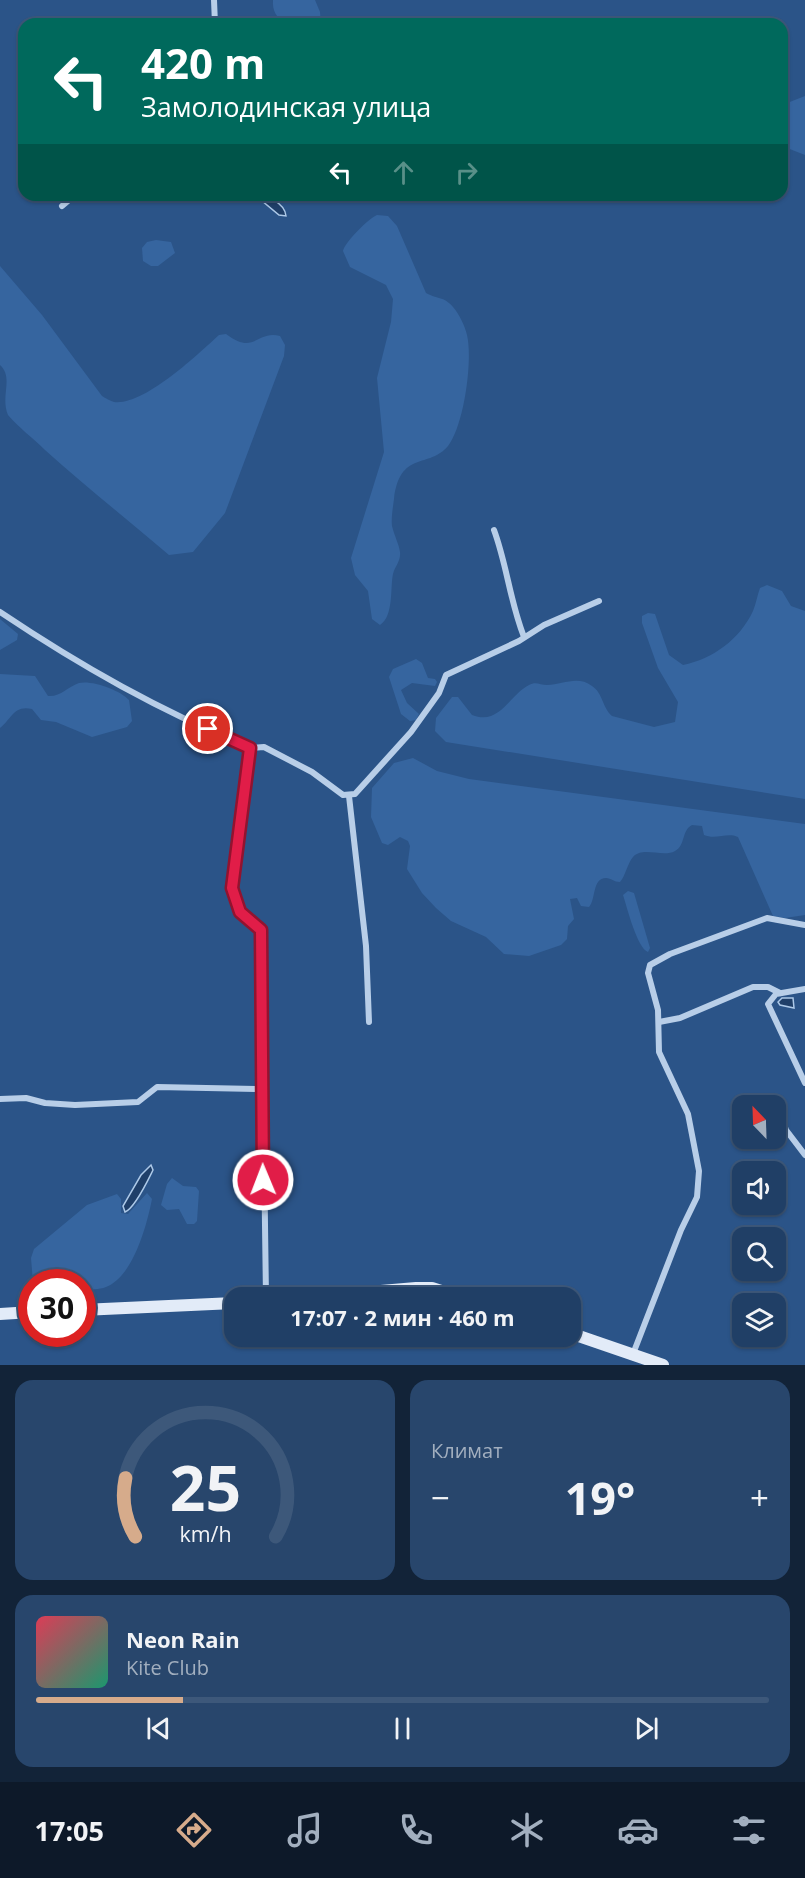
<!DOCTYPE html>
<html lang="ru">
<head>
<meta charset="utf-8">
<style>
	body { margin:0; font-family:"Open Sans",sans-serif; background:#28466c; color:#f1f3f6; height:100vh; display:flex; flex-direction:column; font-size:22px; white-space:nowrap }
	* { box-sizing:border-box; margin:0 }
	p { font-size:20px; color:#a2afbf }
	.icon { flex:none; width:33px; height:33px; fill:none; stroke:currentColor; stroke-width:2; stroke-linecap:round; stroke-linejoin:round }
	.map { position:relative; height:1365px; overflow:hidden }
	.side { display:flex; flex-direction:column; gap:15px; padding:15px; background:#122338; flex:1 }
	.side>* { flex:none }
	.guide { position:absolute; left:18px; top:18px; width:770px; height:183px; border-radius:18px; box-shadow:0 2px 4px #0004,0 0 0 2px #3d587a; background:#00695c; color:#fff; overflow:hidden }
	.needle { width:39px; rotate:337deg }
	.tools { position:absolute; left:732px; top:1095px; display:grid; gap:12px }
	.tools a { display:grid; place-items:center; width:54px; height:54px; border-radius:12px; background:#203f66; box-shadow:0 2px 4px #0004,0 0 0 2px #3d587a; font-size:30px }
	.speed { position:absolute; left:18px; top:1269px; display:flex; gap:12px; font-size:30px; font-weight:700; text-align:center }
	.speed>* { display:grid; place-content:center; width:78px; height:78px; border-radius:50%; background:#203f66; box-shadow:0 2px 4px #0004,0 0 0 2px #3d587a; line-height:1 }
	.speed .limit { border:9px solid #d22; background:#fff; color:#111 }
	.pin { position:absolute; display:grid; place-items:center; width:51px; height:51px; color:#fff; margin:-26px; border:3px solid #fff; border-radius:50%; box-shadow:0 2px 6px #0007 }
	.me { position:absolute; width:66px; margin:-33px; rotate:359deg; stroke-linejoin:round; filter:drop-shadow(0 0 4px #0008) }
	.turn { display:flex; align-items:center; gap:21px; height:126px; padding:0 24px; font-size:27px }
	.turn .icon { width:78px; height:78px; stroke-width:2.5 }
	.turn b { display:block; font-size:42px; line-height:51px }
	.lanes { display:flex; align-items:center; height:57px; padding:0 24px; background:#0003; justify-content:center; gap:30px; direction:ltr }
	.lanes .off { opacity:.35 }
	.big { font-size:45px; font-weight:700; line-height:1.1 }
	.side .card { flex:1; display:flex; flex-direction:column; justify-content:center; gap:9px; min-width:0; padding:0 21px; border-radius:18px; background:#28466c }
	.side .dial { align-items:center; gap:0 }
	.dial svg { height:156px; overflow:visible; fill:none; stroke:#3d587a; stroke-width:7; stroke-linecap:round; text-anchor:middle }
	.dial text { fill:#f1f3f6; stroke:none }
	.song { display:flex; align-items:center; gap:18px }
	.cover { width:72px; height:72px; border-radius:9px; background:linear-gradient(135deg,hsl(350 70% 55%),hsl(160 70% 35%)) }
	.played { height:6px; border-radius:3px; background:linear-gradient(90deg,#d6ab8b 20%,#3d587a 20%) }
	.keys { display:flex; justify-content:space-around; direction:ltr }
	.heat { display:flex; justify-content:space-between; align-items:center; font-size:33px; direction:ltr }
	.side .tiles { flex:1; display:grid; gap:15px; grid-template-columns:1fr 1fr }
	.card:last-child { grid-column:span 2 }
	.trip { position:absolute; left:224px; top:1287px; width:357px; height:60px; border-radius:18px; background:#203f66; box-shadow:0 2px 4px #0004,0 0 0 2px #3d587a; font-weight:700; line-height:60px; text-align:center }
	.menu { display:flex; height:96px; justify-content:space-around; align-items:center; background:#0d1929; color:#a2afbf }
	.menu .icon { width:42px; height:42px }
	.menu .active { color:#d6ab8b }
	.menu b { font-size:27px; color:#f1f3f6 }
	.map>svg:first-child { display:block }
</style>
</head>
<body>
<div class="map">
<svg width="805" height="1365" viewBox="0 0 805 1365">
	<rect width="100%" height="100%" fill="#2b5488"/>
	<g fill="#36659f">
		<path d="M273 0H315L320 12 321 24C301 24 271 28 273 0Z"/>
		<polygon points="805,96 805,155 782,146 782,105"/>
		<path d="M377 215 388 216 397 226 426 293C436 299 444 296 453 307 459 314 465 326 467 335 473 360 464 426 448 446 429 469 400 450 394 499 393 507 391 518 392 526 394 535 399 544 400 552 401 561 395 566 393 574 390 588 394 616 380 625L372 619 368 591 355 575 351 558 384 452 377 378 391 322 393 299 386 285 350 267 343 251C345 242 368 219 377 215Z"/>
		<polygon points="156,240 171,242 175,253 158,266 151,266 143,261 142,248 147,242"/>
		<path d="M0 266 42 315 102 396C105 398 111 401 114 402 144 406 198 354 219 335L226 334C255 356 256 330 280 336L285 345 284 356 225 513 193 552 169 555C128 520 85 486 45 450 33 438 19 428 8 415 0 396 14 378 0 365Z"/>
		<path d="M767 585 782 591 791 606 805 611V799L446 742 435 731 436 718 452 697H458L472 715C500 726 509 695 529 685 536 681 540 685 547 685 563 685 577 675 592 686 603 693 602 707 612 716L654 727 675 722 678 702 658 668 642 623V616L648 613 655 614 669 655 683 665C713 659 740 639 753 611 756 604 757 596 760 588Z"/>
		<polygon points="0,619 18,634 17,640 0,650"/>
		<polygon points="416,659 422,663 428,678 435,679 437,682 435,686 412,683 401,690 407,703 419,714 416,720 410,721 401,714 389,677 393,669"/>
		<path d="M0 674 35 676 48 696C61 697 67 687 79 683 92 680 120 690 129 700L132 721 127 727 92 737 56 722 41 720 32 709C13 705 12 719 0 728Z"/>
		<path d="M413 758 437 771 469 779 805 824V915L785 918 773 916 738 837C727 832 716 840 704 835L702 826 692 825C681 831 686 845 675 851 663 858 643 846 633 857 627 864 626 875 620 882 614 882 611 878 606 878 592 878 596 900 589 907L581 906 577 898 570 899 574 919 568 926 567 939 561 945 529 956 504 954 486 937 451 921 436 908 422 893 407 869 410 846 408 841 400 837 388 845 382 843 371 817 372 788 394 763Z"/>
		<path d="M628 891 634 893 650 948 648 952C637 948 627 907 623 895Z"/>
		<polygon points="172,1178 183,1186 196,1187 199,1191 197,1221 194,1224 187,1224 179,1209 167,1210 161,1205 167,1184"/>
		<path d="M147 1193 152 1199C147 1224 134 1276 106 1287 99 1290 90 1289 83 1290L82 1282H33L31 1258 34 1249 87 1205 117 1194 121 1199V1213L128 1214Z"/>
	</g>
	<g fill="#1f3f69" stroke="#adc9e8" stroke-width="1.5">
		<path d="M255 195C267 195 285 203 286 216L279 215Z"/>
		<polygon points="782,998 793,998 794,1008 780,1005 778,1002"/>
		<path d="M151 1165 153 1170C148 1180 135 1208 125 1212L123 1206 141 1175Z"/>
	</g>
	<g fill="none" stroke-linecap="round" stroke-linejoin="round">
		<g stroke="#b8cee8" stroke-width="6">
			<polyline points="214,0 215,24"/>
			<polyline points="62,206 75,195"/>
			<path d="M494 530C507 565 510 602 524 637"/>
			<path d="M0 612C82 667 159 710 250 748L232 888 240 912 261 930 266 1298"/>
			<polyline points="250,748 264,747 312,772 343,795 355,794 411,732 439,693 446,675 519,641 544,625 599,601"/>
			<polyline points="349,796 366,946 369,1022"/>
			<polyline points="805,989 776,994 768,1004 805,1083"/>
			<polyline points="659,1022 680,1018 753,987 768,987 780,993"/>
			<polyline points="0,1099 26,1098 45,1103 75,1105 138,1102 157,1087 262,1089"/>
			<polyline points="782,1119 786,1130 805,1155"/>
			<polyline points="633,1354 681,1230 697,1197 699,1171 688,1114 659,1052 658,1010 648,973 650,965 670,954 767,918 805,925"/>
		</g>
		<g stroke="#e2ebf8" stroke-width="12">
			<polyline points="299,1298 416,1288 432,1288 463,1298"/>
			<polyline points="82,1310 234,1303"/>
			<polyline points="0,1314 32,1312"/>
			<polyline points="570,1333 663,1365"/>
		</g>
	</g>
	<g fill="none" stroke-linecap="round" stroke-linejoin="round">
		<g stroke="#92132f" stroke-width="15">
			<polyline id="route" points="208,729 250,748 232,888 240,912 261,930 263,1180"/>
		</g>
		<use href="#route" stroke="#e11d48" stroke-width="10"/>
	</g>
</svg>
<div class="tools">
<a><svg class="needle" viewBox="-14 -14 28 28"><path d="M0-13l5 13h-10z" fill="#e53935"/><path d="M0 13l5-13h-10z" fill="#a2afbf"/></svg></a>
<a><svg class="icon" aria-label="sound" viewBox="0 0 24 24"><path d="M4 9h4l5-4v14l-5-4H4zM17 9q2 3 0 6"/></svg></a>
<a><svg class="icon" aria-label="search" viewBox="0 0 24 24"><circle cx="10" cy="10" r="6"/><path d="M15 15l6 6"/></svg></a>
<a><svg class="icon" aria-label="layers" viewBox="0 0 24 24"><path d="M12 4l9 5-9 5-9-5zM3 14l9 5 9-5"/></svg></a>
</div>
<div class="speed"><div class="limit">30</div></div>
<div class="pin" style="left:208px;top:729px;background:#d93025"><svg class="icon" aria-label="arrive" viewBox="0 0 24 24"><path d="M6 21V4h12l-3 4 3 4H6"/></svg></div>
<svg class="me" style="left:263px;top:1180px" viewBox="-20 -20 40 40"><circle r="17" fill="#e11d48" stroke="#fff" stroke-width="3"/><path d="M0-11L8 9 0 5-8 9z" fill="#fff"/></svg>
<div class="trip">17:07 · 2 мин · 460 m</div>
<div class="guide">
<div class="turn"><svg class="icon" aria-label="left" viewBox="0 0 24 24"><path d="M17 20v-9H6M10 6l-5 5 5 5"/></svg><div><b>420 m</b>Замолодинская улица</div></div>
<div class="lanes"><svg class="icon" aria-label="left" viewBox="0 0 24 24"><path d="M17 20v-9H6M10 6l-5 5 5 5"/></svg><svg class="icon off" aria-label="ahead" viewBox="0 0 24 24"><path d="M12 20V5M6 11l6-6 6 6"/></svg><svg class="icon off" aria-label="right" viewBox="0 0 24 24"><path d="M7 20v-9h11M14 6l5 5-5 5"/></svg></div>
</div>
</div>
<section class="side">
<div class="tiles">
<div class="card dial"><svg viewBox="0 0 100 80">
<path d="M14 69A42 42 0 1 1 86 69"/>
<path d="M14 69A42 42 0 0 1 9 39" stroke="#d6ab8b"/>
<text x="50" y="56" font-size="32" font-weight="700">25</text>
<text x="50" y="72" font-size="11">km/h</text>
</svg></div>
<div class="card"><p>Климат</p>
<div class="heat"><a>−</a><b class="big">19°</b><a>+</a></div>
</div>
<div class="card">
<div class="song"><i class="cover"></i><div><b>Neon Rain</b><p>Kite Club</p></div></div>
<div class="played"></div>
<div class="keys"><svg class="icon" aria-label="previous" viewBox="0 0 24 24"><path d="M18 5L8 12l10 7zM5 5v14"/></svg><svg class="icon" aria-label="pause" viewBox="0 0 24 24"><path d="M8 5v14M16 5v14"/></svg><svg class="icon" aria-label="next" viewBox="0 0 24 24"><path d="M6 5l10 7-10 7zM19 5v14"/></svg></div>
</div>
</div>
</section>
<nav class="menu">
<b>17:05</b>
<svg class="icon active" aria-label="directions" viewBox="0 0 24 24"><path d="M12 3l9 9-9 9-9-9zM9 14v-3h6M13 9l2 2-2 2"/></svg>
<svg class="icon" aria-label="music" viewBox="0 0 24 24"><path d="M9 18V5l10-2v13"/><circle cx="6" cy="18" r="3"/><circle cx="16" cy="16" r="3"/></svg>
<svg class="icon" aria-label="phone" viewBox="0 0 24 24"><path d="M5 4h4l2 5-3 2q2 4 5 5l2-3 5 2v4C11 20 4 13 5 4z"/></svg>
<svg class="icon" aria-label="climate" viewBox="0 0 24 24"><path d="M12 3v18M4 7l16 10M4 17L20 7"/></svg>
<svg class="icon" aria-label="car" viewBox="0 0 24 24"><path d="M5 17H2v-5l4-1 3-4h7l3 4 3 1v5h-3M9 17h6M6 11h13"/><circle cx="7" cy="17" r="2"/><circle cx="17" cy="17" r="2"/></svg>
<svg class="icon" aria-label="filters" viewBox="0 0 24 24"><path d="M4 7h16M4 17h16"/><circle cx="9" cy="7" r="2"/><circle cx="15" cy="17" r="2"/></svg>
</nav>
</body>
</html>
